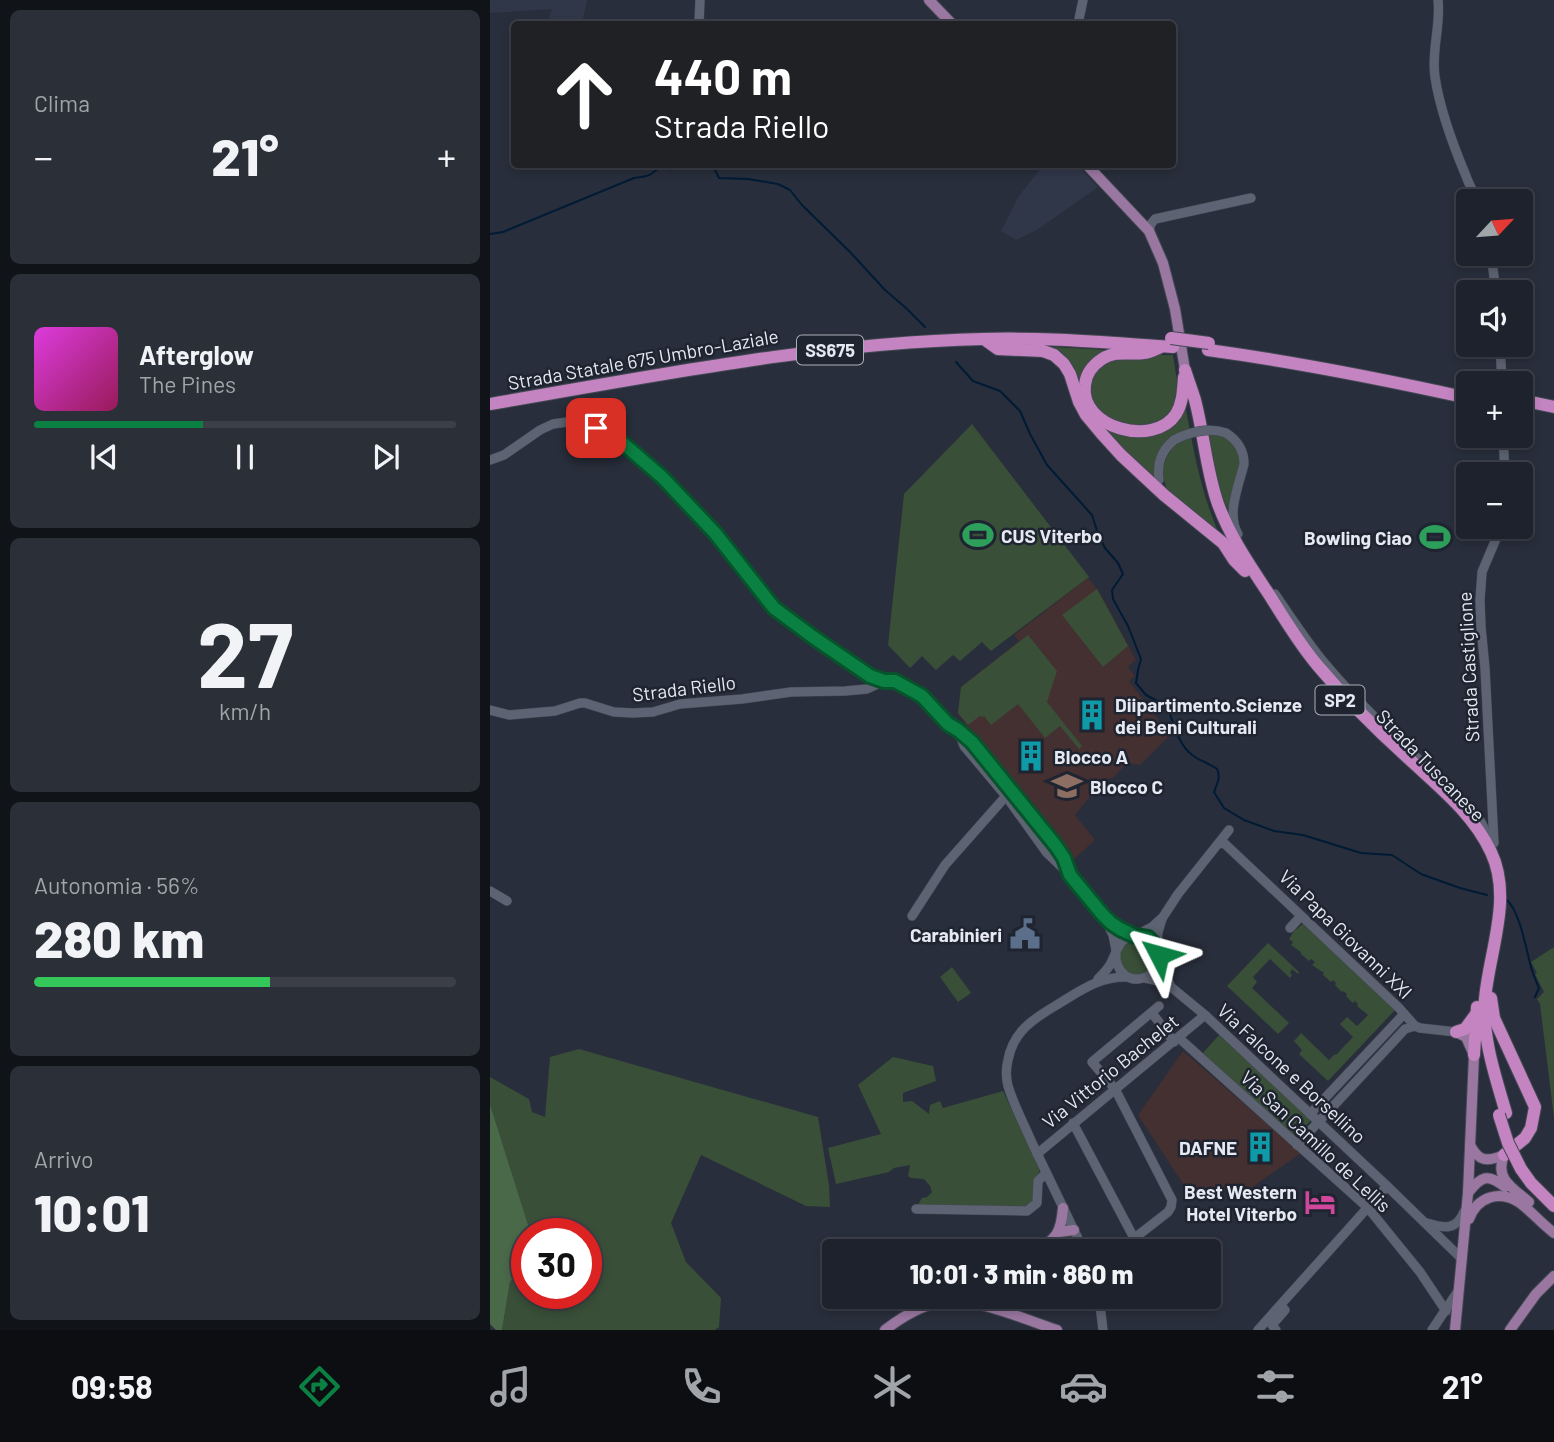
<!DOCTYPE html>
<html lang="it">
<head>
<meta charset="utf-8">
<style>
	body { margin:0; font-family:Barlow,sans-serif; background:#2b2f38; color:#f1f3f6; height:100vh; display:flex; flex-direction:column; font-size:26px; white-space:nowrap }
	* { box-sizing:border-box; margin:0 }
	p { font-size:23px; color:#a1a4a9 }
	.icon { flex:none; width:38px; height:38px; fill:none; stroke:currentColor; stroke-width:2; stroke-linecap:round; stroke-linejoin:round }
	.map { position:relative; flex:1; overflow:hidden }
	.panel { display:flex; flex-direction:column; gap:10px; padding:10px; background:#101318; width:490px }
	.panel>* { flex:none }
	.top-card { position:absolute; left:21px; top:21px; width:665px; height:147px; border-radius:7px; box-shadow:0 4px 10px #0003,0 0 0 2px #3c3f48; background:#202124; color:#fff; overflow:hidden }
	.needle { width:46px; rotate:64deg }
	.buttons { position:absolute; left:966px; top:189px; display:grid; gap:14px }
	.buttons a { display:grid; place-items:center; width:77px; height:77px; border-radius:7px; background:#1e222c; box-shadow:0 4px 10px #0003,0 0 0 2px #3c3f48; font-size:35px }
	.speed { position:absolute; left:21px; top:1218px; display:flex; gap:14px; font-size:35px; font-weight:700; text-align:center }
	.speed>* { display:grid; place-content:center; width:91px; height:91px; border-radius:50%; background:#1e222c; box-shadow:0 4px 10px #0003,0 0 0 2px #3c3f48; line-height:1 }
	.speed .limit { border:10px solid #d22; background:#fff; color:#111 }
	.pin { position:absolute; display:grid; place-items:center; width:60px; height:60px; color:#fff; margin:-30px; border-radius:14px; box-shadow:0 4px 10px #0006 }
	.me { position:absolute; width:77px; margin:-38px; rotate:309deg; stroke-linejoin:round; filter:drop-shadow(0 0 5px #0008) }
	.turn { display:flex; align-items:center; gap:24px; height:147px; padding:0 28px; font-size:32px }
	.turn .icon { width:91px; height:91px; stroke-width:2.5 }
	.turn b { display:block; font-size:49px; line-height:60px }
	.big { font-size:52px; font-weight:800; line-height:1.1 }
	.panel .card { flex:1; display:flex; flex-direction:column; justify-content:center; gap:10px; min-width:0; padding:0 24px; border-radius:10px; background:#2b2f38 }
	.panel .dial { align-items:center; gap:0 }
	.dial b { font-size:91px; line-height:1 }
	.song { display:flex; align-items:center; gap:21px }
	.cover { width:84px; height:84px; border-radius:10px; background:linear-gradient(135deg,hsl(300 70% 55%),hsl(330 70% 35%)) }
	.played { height:7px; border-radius:4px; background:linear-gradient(90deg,#0b8043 40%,#3c3f48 40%) }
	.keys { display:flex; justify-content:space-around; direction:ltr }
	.heat { display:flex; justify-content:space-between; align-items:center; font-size:38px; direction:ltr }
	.charge { height:10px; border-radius:5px; background:linear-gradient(90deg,#34c759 56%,#3c3f48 0) }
	.trip { position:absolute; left:332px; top:1239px; width:399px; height:70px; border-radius:7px; background:#1e222c; box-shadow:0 4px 10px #0003,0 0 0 2px #3c3f48; font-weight:800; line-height:70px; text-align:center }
	.menu { display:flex; height:112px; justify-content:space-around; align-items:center; background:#0c0e12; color:#a1a4a9 }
	.menu .icon { width:49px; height:49px }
	.menu .active { color:#0b8043 }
	.menu b { font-size:32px; color:#f1f3f6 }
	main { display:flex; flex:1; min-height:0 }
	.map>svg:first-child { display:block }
</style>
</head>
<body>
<main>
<section class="panel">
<div class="card"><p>Clima</p>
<div class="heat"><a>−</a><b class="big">21°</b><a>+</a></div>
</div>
<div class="card">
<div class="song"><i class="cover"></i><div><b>Afterglow</b><p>The Pines</p></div></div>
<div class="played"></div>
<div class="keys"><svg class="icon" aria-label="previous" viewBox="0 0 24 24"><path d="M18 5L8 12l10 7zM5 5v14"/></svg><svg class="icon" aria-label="pause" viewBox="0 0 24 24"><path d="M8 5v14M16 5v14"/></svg><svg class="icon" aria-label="next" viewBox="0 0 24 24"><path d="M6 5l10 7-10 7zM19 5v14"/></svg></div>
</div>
<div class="card dial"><b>27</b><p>km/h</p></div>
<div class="card"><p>Autonomia · 56%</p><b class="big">280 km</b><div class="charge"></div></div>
<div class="card"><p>Arrivo</p><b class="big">10:01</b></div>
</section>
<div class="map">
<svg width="1064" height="1330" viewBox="0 0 1064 1330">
	<rect width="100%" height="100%" fill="#282e3b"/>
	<g fill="#303749">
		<polygon points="0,0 97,0 92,24 58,24 62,9 0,13"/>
		<polygon points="554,164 587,165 608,187 547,230 526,240 511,231 529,196"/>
	</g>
	<g fill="#442f31">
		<polygon points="598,578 610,593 646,660 638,667 645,676 639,681 680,735 650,765 637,763 623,778 617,779 610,784 585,815 605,840 583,860 468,714 471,687 529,641 524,635"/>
		<polygon points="693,1051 811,1153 748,1197 734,1190 718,1189 701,1196 648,1115"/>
	</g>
	<g fill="#394f38">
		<polygon points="563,347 617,350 592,392"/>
		<polygon points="631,355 683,355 689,393 689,399 675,419 654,427 622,422 605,411 598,389 606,368"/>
		<path d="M695 404C703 448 710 488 727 529L714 521 678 492C670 474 672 456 688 443L683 436C667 447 664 462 664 481L647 466 611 424 654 435Z"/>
		<polygon points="482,424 599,577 501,651 492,642 470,661 463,655 446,670 432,656 420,668 398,645 414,494"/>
		<path d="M717 433 734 435 745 444 752 459 740 510 738 509C726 485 722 459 717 433Z"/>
		<polygon points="607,589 638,646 613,667 572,615"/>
		<polygon points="538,635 567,671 557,702 592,746 589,749 570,726 555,738 528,704 501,725 494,716 492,717 490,716 478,725 468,713 471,687"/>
		<polygon points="813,924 905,1010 838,1081 809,1054 812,1050 804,1041 811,1033 839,1060 845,1054 846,1055 863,1037 850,1024 857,1017 867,1026 878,1015 867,1006 868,1004 865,1001 863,1003 856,996 857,994 853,991 852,992 845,985 846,983 843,980 841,982 833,975 834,973 822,965 825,962 821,959 819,961 811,954 811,952 801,945 803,942 799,939 804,931"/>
		<circle cx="647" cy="958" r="17"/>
		<polygon points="778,943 809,972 808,974 802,969 800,973 802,975 800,978 780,959 763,977 767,982 762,988 799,1023 788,1034 737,986"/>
		<polygon points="1064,947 1064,1118 1050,1004 1047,999 1054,992 1045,974 1047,973 1041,962"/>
		<polygon points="462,967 481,993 468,1002 450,977"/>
		<polygon points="729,1035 821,1120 805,1138 712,1054"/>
		<polygon points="89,1049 328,1117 339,1185 340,1207 316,1206 211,1155 181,1223 196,1262 231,1298 229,1327 225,1330 12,1330 20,1282 37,1263 37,1293 96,1293 96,1234 41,1234 0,1104 0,1077 39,1099 42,1112 55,1117 60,1057"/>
		<polygon points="403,1057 443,1066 446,1081 413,1093 413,1102 422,1101 439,1114 440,1105 450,1101 453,1108 513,1091 550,1170 545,1180 546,1199 539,1207 427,1206 432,1198 437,1197 442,1192 440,1186 434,1179 421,1178 418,1176 420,1165 404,1168 399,1172 346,1184 338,1148 391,1134 368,1085"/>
	</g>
	<polygon fill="#4a6949" points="0,1104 41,1234 37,1234 37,1263 20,1282 12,1330 6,1330 0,1324"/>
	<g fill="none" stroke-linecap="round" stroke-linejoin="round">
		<g stroke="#001b35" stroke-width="2">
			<polyline points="222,164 229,178 258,179 288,184 300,190 312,205 361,253 395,290 416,308 435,327"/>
			<path d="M0 234 13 232 144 178C150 177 157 177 161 174 166 171 166 168 172 168 181 168 179 173 188 164"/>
			<path d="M466 362 483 381 510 391 530 411 540 434 557 465 602 515 608 534 615 548 628 563 633 574 622 590 623 599 638 626 651 659 648 670 646 683 656 695 677 706C684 723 687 743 702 755 710 761 719 763 727 769 731 777 727 784 724 792L734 808 754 820 784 831 813 835 871 853 902 855 931 874 970 888 997 895"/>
			<path d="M1016 899C1030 911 1036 949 1041 967 1043 974 1046 981 1049 988L1045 997"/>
		</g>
		<g stroke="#444954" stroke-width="10">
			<g id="minor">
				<path d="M948 0C951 26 941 50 945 77 950 111 963 145 976 176 979 185 984 192 987 201"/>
				<polyline points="209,24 210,0"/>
				<polyline points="588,24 593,0"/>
				<polyline points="659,231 661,224 665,219 761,198"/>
				<polyline points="1001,254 1006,292"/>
				<polyline points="1010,345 1012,383"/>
				<path d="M736 433C747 440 754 450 754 464 749 485 736 514 748 534"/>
				<polyline points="1013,436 1015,474"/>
				<polyline points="0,460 14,455 50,430 63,424 77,422 106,428 135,445 172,477 225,533 284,608 323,637 380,676 394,681 405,681 432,696 458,724 468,730 482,742 567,846 574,858 580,875"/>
				<path d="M669 480C667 463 671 451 684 440"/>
				<path d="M785 594C800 616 815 639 832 660 865 700 904 736 942 772"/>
				<polyline points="0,710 19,715 65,711 90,703 95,703 124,712 143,713 163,712 190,704 252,699 301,692 355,691 377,689 394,681"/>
				<polyline points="468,730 474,746 516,796 557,853 580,875 621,923 645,936"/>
				<polyline points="962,791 991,822 999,839"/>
				<polyline points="730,843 735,844 909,1008 925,1026 930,1028 966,1032"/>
				<polyline points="1004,843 995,668 991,627 990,600 992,572 1011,527"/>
				<polyline points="0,891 17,901"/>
				<polyline points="422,916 455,865 516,796"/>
				<polyline points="616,921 623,935 626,950"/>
				<polyline points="800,928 811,916"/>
				<polyline points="647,935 662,927 673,917 688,894 739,830"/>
				<polyline points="667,949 668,932 672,919"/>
				<polyline points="669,961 681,987"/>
				<polyline points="655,978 669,981 681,987 715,1015 897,1186 972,1259"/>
				<path d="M608 979C613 974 618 969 621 963 627 951 629 937 645 936 670 933 678 971 653 978 637 983 625 969 626 954"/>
				<polyline points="662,1013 684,1042"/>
				<polyline points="689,1038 878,1208 930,1272 956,1311"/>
				<polyline points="820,1114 914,1014"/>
				<polyline points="583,1123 644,1238"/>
				<polyline points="807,1145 915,1029 925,1026"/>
				<polyline points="547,1154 715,1015"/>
				<polyline points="426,1209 537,1211 547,1203 548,1181 556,1173"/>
				<path d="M937 1223C954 1228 966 1231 974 1212"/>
				<path d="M594 1251C577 1216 560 1181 543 1145 535 1126 524 1106 518 1086 516 1078 516 1068 518 1060 523 1032 543 1019 565 1006 590 991 609 976 638 977"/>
				<polyline points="628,1251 678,1212 681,1207 682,1200 625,1089 602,1062 669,1006"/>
				<polyline points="609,1297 613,1330"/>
				<polyline points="768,1330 897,1186"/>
				<polyline points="786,1330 782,1325 795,1310 790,1306"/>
				<polyline points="942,1330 968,1291"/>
			</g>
		</g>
		<g stroke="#444954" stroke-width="12">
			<g id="major">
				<polyline points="439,0 462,24"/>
				<polyline points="596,164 659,231 673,263 685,309 695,370"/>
				<path d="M980 1145C989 1162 997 1162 1014 1155"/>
				<path d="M1014 1155C1004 1179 1023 1188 1039 1202"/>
				<path d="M978 1193C991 1176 998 1173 1015 1187"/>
				<path d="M979 1219C987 1197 1010 1189 1030 1203 1042 1212 1052 1224 1064 1233"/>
				<polyline points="569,1232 584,1230"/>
				<polyline points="558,1244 575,1242 592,1251"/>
				<path d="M546 1251C567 1239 571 1232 573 1208"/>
				<polyline points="508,1297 515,1308 521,1313"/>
				<path d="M395 1330C413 1316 436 1302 460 1301 491 1300 537 1320 567 1330"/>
				<polyline points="965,1330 978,1193 984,1055 976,1037 966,1032"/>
				<polyline points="1020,1330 1046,1294 1064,1276"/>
			</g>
		</g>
		<g stroke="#444954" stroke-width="14">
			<g id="highway">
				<polyline points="494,339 508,349 553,351 564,355 574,364 580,374 589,402 596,415 611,433 631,455 674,495 733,543 744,560 755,571"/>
				<path d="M669 348C664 350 659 353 654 353 639 355 626 350 612 359 603 365 596 374 595 385 589 428 664 448 686 414 693 403 693 389 694 377"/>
				<path d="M718 350C806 362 892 379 978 398"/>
				<path d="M695 370C698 380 702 390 705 400 714 434 716 470 728 504 740 537 761 567 780 596 795 620 810 645 828 666 855 698 886 729 917 757 948 786 983 813 1001 852 1023 898 999 952 995 999 992 1038 1005 1075 1016 1113"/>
				<polyline points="1031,400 1064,407"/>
				<path d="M0 404C164 376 326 343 493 339 557 337 620 343 683 347"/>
				<polyline points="1001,998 1004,1018 1045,1107 1041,1128 1035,1138 1014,1155"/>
				<polyline points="966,1032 975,1029 986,1014"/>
				<polyline points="984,1055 987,1007"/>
				<polyline points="1031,1169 1041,1183 1064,1206"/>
			</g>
		</g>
		<use href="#minor" stroke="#5d6372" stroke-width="9"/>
		<use href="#major" stroke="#9a77a1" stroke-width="10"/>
		<use href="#highway" stroke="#c384c1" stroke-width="12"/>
		<g stroke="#444954" stroke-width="10" stroke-linecap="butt">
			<path id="minor-bridge" d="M684 440C699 432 719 427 736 433"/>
		</g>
		<g stroke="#444954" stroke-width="14" stroke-linecap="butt">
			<g id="highway-bridge">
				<polyline points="681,338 719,343"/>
				<polyline points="1009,1115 1018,1143 1031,1169"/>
			</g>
		</g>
		<use href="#minor-bridge" stroke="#5d6372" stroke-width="9"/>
		<use href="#highway-bridge" stroke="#c384c1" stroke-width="12"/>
	</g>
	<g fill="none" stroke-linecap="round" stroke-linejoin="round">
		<g stroke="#07532c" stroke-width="18">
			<polyline id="route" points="106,428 135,445 172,477 225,533 284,608 323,637 380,676 394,681 405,681 432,696 458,724 468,730 482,742 566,846 574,858 580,875 612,914 621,923 630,929 645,936 658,938 665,945 669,955"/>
		</g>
		<use href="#route" stroke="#0b8043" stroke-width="12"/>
	</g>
	<defs>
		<g id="stadium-bare" transform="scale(2.415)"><path d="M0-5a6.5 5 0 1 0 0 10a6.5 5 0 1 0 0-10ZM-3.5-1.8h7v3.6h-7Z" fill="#2e9e5b" stroke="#1f2431" stroke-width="2.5" paint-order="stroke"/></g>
		<g id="building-bare" transform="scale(2.415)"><path d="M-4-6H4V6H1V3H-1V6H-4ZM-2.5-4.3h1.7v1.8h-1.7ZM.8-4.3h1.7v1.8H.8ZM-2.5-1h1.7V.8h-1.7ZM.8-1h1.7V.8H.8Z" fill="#0f9aa8" stroke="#1f2431" stroke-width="2.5" paint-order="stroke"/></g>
		<g id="university-bare" transform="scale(2.415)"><path d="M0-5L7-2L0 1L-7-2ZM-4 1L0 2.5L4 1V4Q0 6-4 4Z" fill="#8d6e63" stroke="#1f2431" stroke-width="2.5" paint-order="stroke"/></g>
		<g id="civic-bare" transform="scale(2.415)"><path d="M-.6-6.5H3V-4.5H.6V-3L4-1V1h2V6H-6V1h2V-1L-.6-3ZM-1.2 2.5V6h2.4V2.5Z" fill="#5c6f8a" stroke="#1f2431" stroke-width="2.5" paint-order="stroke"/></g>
		<g id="hotel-bare" transform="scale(2.415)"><path d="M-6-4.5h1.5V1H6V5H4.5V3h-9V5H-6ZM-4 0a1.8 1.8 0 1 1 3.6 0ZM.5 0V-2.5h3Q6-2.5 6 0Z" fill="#d1479c" stroke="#1f2431" stroke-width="2.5" paint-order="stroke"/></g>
	</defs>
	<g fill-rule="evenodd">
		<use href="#stadium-bare" x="488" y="535"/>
		<use href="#stadium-bare" x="945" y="537"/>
		<use href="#building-bare" x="602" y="715"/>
		<use href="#building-bare" x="541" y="756"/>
		<use href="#university-bare" x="577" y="786"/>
		<use href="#civic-bare" x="535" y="934"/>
		<use href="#building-bare" x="770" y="1147"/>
		<use href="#hotel-bare" x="830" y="1202"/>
	</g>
	<g text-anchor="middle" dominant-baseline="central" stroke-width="5" stroke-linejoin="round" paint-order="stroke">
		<g fill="#1f2431" stroke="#aaaeb8" stroke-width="2">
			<rect x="307" y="335.5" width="66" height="29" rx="5"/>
			<rect x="825.5" y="685.5" width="49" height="29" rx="5"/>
		</g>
		<g font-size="18" font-weight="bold" fill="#e6e9f2">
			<text x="340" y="350">SS675</text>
			<text x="850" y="700">SP2</text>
		</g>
		<g font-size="19" fill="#e6e9f2" stroke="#1f2431">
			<text transform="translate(153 359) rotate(-10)">Strada Statale 675 Umbro-Laziale</text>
			<text transform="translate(978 667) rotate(-93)">Strada Castiglione</text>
			<text transform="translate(194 688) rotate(-7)">Strada Riello</text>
			<text transform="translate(941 765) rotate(46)">Strada Tuscanese</text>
			<text transform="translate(856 934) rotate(44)">Via Papa Giovanni XXI</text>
			<text transform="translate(620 1071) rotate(-39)">Via Vittorio Bachelet</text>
			<text transform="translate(802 1073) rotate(43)">Via Falcone e Borsellino</text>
			<text transform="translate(826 1141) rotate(43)">Via San Camillo de Lellis</text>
		</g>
		<g font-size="19" font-weight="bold" fill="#e6e9f2" stroke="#1f2431" text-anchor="start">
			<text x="511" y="535">CUS Viterbo</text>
			<text x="922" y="537" text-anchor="end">Bowling Ciao</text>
			<text x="625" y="704">Diipartimento.Scienze<tspan x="625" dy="22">dei Beni Culturali</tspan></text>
			<text x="564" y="756">Blocco A</text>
			<text x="600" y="786">Blocco C</text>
			<text x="512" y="934" text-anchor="end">Carabinieri</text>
			<text x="747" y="1147" text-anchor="end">DAFNE</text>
			<text x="807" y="1191" text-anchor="end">Best Western<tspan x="807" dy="22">Hotel Viterbo</tspan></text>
		</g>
	</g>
</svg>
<div class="buttons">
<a><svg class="needle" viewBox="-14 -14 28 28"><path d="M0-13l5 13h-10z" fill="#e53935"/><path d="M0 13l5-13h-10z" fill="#a1a4a9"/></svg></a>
<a><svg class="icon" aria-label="sound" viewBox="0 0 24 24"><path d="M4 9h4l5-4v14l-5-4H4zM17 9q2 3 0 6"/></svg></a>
<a>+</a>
<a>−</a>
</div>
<div class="speed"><div class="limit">30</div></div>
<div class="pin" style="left:106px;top:428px;background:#d93025"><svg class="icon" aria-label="arrive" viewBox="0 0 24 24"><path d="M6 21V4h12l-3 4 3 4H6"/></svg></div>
<svg class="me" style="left:669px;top:955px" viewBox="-20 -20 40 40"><path d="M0-17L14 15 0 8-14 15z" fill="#0b8043" stroke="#fff" stroke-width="4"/></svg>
<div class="trip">10:01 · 3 min · 860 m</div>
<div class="top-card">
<div class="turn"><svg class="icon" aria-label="ahead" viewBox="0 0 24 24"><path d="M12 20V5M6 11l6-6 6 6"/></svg><div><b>440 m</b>Strada Riello</div></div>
</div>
</div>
</main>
<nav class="menu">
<b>09:58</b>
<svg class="icon active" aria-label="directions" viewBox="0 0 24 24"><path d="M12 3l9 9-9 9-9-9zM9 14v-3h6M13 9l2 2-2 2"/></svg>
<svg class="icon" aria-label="music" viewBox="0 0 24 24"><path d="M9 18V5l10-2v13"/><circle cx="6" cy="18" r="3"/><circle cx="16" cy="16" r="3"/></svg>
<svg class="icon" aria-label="phone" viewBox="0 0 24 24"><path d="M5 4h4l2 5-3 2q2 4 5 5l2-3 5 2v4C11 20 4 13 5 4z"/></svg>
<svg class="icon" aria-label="climate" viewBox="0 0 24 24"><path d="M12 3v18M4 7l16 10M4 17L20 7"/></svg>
<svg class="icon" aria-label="car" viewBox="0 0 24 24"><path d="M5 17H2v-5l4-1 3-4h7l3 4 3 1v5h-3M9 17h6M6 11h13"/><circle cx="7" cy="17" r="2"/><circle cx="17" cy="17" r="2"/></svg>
<svg class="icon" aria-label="filters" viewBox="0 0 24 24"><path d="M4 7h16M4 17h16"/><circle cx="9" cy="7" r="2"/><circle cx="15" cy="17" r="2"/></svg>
<b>21°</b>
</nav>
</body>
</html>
